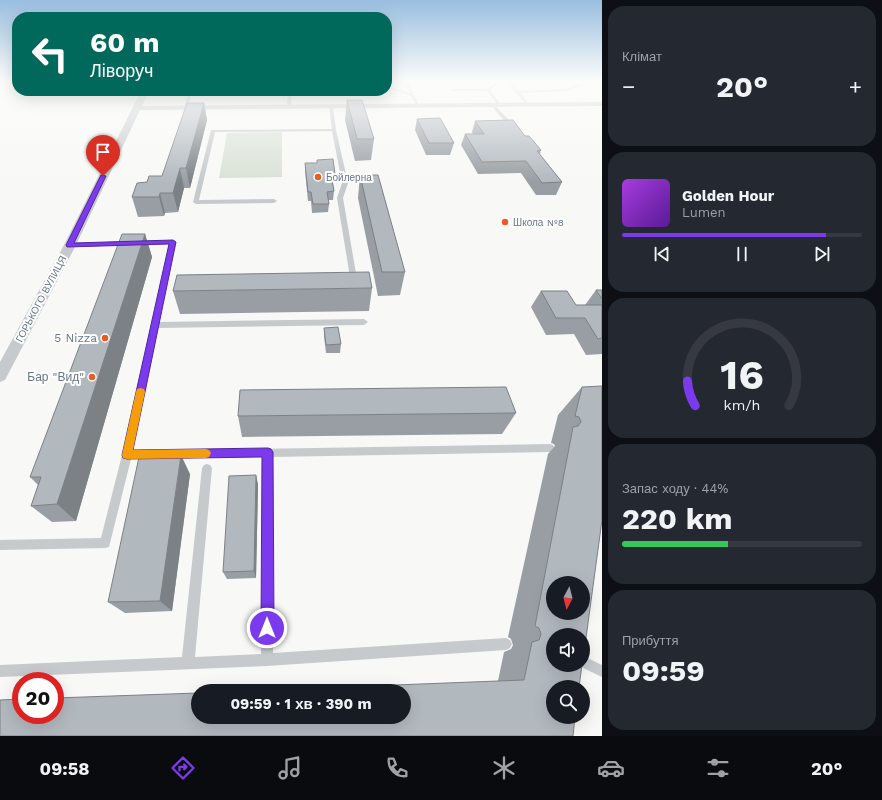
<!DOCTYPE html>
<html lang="uk">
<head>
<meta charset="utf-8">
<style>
	body { margin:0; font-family:"Work Sans",sans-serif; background:#242831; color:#f1f3f6; height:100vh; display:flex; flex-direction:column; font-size:15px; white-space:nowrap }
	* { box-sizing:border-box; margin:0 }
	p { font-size:13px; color:#9ea1a6 }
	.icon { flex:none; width:22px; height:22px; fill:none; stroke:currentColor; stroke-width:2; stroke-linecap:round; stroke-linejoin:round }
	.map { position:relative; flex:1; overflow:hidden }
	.drawer { display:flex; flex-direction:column; gap:6px; padding:6px; background:#0d0f14; width:280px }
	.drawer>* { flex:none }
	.hud { position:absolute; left:12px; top:12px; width:380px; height:84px; border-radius:16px; box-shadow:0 4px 16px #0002; background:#00695c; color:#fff; overflow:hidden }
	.needle { width:26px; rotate:187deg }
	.controls { position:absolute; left:546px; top:576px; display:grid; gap:8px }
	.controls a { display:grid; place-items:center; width:44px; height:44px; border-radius:50%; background:#171b24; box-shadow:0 4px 16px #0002; font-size:20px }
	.speed { position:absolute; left:12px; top:672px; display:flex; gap:8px; font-size:20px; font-weight:700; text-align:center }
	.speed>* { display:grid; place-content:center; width:52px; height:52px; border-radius:50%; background:#171b24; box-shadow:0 4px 16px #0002; line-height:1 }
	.speed .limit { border:6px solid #d22; background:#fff; color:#111 }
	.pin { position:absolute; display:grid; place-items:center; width:34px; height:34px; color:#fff; margin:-41px -17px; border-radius:50% 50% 50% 0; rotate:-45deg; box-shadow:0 0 4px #0007 }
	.pin .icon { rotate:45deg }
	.me { position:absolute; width:44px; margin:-22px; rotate:0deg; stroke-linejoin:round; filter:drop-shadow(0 0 3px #0008) }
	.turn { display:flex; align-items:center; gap:14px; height:84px; padding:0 12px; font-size:18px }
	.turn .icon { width:52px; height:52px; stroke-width:2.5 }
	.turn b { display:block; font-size:28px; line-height:34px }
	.big { font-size:30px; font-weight:700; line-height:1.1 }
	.drawer .widget { flex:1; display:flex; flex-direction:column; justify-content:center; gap:6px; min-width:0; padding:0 14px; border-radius:16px; background:#242831 }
	.drawer .dial { align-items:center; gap:0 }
	.dial svg { height:104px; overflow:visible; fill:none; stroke:#363941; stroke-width:7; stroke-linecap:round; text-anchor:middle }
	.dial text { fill:#f1f3f6; stroke:none }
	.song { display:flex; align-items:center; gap:12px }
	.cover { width:48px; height:48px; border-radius:6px; background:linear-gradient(135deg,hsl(280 70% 55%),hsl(270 70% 35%)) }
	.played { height:4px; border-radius:2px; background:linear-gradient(90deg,#7c3aed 85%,#363941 85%) }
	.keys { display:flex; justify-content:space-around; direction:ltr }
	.heat { display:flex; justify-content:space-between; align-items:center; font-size:22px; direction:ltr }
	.charge { height:6px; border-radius:3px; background:linear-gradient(90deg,#34c759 44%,#363941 0) }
	.trip { position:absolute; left:191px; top:684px; width:220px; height:40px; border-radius:20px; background:#171b24; box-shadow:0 4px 16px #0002; font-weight:700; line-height:40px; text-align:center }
	.tab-bar { display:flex; height:64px; justify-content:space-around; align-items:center; background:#090b0e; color:#9ea1a6 }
	.tab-bar .icon { width:28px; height:28px }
	.tab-bar .current { color:#7c3aed }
	.tab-bar b { font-size:18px; color:#f1f3f6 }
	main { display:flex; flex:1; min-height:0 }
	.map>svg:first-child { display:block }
</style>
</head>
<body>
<main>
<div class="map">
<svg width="602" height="736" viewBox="0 0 602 736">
	<rect width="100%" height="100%" fill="#f8f8f6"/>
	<polygon fill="#d9e1d6" points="282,132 282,177 219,178 227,133"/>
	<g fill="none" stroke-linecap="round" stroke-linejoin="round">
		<g fill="#c6cacd" fill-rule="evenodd">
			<polygon points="403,80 407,80 419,106 417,106 411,96 399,91 387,88 387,86 410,93"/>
			<polygon points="505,80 509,80 518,91 566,89 591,80 602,80 602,82 592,82 566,91 520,93 529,104 527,105"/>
			<polygon points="497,82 500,83 490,90 500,104 498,105 487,91 452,91 450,90 452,89 487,89"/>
			<polygon points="189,91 193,91 187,107 184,108"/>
			<polygon points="288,91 292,91 291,106 289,107 287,106"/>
			<polygon points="491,103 493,103 514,126 514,128 510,128 491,105"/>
			<polygon points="331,105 333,106 336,130 348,183 343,198 357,279 354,281 348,281 347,279 350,277 337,198 342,183 332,131 215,132 199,200 274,199 277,201 274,203 196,204 193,202 211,130 332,129 329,106"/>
			<polygon points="173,240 176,242 159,322 364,319 368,322 364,325 158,328 133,451 550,444 553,445 555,448 553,451 550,452 273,457 273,653 506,638 510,640 512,644 510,648 506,650 267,666 0,677 0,665 182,657 202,468 204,465 207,464 210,465 212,468 195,657 261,654 263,457 131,459 109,547 105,548 0,550 0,540 101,538 122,455 169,244 70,247 67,245 70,243"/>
			<polygon points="583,656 602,665 602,677 579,666 578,665 583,665"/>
		</g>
		<polygon fill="#c6cacd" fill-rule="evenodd" points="141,91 149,91 142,106 602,102 602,106 140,110 76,245 5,380 0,382 0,362 64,245"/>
	</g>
	<g fill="#989ea3">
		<polygon points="347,100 374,139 371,160 355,161 345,120"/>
		<polygon points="204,103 207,120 190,188 184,188 178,212 165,213 164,216 138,217 132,197 162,176"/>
		<polygon points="417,119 454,143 450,155 426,155 415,130"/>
		<polygon points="475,121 525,136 541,150 540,154 562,182 556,195 536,195 521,173 478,174 461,145 465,134 473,134 472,132"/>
		<polygon points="317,160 335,174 334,182 332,182 334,191 333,200 328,200 329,204 328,212 312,213 311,201 308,201 305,171 305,163 317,163"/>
		<polygon points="360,175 405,272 400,295 378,296 358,198"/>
		<polygon points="145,234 152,257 76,521 52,522 31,506 38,485 30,477"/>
		<polygon points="372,288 369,311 180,314 173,291"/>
		<polygon points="596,290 602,290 602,354 586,355 574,334 546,335 531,307 541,291 576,305 585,305"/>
		<polygon points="324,328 341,344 340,353 326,353 324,336"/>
		<polygon points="582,387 573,736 498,681 504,652 511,649 513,645 511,639 508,637 548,454 555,446 554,444 551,443 558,415"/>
		<polygon points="516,413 502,434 242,437 238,416"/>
		<polygon points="190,474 172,611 125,613 108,602"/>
		<polygon points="256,475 258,485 256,578 227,579 223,572"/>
	</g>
	<g fill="#7c8185">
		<polygon points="204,103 207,120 190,188 186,168"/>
		<polygon points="180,168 184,188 178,212 173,193"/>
		<polygon points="160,193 165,213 164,216 159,197"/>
		<polygon points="145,234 152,257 76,521 57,504"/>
		<polygon points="181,455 190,474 172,611 160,601"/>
		<polygon points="256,475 258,485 256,578 254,571"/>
	</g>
	<g fill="#b1b8be" stroke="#7c8185" fill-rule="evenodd">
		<polygon points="347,100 362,100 374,139 357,139"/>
		<polygon points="187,103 204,103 186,168 180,168 173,193 160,193 159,197 132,197 137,183 147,182 149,176 162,176"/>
		<polygon points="440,118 454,143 429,143 417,119"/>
		<polygon points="513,120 525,136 529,136 541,150 537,151 562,182 542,183 526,161 482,162 465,134 484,134 475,121"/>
		<polygon points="333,159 335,174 331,174 334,191 327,192 329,204 313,204 311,192 308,192 305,163 317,163 317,160"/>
		<polygon points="360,175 378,175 405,272 382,272"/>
		<polygon points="122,234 145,234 57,504 31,506 41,477 30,477"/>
		<polygon points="369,272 372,288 173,291 177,275"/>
		<polygon points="596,290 602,290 602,299"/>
		<polygon points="541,291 567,291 576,305 602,305 602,338 598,339 585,318 556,318"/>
		<polygon points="338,327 341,344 326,345 324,328"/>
		<path d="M602 386V520L583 660V635H553V665H582L579 687H553V717H575L573 736H0V700L21 699V715H55V698L198 693V717H404V691H240L524 680 532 642 539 640 541 634 539 628 535 626 573 427 578 426 581 422 579 417 575 416 582 387ZM553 583H583V613H553Z"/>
		<polygon points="506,387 516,413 238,416 240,390"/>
		<polygon points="181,455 160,601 108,602 139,457"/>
		<polygon points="256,475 254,571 223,572 229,476"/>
	</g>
	<linearGradient id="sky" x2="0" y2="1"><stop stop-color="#99bedf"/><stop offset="0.44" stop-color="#fcfcfb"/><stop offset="1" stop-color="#fcfcfb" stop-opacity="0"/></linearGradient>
	<rect width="602" height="183" fill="url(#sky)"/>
	<polygon fill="#7c3aed" stroke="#51269a" points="101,175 106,176 74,243 173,240 176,242 133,450 268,448 271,449 273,452 274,628 272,633 267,635 263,633 261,628 262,457 127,459 123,458 122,455 169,244 67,247 66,245"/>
	<polygon fill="#f59e0b" points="140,388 144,389 145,392 133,450 206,449 209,450 211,453 209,457 206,458 127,459 123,458 122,455 136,392 137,389"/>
	<g fill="#ea5c24" stroke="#fff" stroke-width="1.5">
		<circle cx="318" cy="177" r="4"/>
		<circle cx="505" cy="222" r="4"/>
		<circle cx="105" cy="338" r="4"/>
		<circle cx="92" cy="377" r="4"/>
	</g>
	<g text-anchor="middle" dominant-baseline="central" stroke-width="4" stroke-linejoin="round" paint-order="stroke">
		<g font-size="10" fill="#678" stroke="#fff" text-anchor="start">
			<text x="326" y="177">Бойлерна</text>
			<text x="513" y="222">Школа №8</text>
		</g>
		<g font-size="10" fill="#678" stroke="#fff">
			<text transform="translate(41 299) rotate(-62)">ГОРЬКОГО ВУЛИЦЯ</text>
		</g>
		<g font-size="12" fill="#678" stroke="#fff" text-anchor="end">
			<text x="97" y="338">5 Nizza</text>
			<text x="84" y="377">Бар "Вид"</text>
		</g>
	</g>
</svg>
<div class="controls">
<a><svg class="needle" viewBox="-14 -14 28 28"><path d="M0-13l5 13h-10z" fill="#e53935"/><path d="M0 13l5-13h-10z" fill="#9ea1a6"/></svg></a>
<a><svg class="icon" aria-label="sound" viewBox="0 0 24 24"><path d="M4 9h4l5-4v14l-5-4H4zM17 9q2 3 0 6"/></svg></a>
<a><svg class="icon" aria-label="search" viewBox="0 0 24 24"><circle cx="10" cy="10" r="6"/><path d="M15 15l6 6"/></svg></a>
</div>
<div class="speed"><div class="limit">20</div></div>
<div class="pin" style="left:103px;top:176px;background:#d93025"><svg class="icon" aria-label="arrive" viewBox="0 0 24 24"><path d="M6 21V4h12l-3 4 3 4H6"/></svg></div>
<svg class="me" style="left:267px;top:628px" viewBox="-20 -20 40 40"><circle r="17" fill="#7c3aed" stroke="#fff" stroke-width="3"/><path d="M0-11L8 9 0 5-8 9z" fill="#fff"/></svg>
<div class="trip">09:59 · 1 хв · 390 m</div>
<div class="hud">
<div class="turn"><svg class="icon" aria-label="left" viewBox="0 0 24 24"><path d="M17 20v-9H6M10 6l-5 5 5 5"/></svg><div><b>60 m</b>Ліворуч</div></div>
</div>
</div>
<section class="drawer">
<div class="widget"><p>Клімат</p>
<div class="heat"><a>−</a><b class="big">20°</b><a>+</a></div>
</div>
<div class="widget">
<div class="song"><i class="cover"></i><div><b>Golden Hour</b><p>Lumen</p></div></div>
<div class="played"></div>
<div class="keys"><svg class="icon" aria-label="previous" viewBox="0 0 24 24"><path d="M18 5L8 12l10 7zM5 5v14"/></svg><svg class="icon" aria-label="pause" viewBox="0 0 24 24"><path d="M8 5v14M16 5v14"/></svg><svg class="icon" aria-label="next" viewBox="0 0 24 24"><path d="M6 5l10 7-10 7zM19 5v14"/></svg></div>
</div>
<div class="widget dial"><svg viewBox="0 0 100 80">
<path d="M14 69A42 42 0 1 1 86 69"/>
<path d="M14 69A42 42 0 0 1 8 50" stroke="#7c3aed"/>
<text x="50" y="56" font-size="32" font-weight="700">16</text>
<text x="50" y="72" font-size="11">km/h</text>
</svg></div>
<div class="widget"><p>Запас ходу · 44%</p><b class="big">220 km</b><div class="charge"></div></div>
<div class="widget"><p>Прибуття</p><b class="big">09:59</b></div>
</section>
</main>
<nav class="tab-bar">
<b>09:58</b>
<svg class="icon current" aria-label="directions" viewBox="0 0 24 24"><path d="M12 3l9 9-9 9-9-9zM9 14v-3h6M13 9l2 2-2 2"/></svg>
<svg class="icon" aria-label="music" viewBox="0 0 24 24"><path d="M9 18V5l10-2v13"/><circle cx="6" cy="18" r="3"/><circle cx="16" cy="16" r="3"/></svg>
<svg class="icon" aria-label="phone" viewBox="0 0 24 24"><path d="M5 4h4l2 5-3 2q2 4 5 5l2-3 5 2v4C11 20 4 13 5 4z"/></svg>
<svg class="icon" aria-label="climate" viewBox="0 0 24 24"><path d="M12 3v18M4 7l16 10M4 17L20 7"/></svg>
<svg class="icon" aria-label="car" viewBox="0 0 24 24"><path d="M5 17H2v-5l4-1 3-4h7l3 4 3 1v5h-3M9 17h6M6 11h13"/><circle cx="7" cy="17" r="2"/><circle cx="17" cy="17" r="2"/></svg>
<svg class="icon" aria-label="filters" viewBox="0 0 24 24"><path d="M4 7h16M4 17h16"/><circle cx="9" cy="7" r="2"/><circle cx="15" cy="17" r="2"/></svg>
<b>20°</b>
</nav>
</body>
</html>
